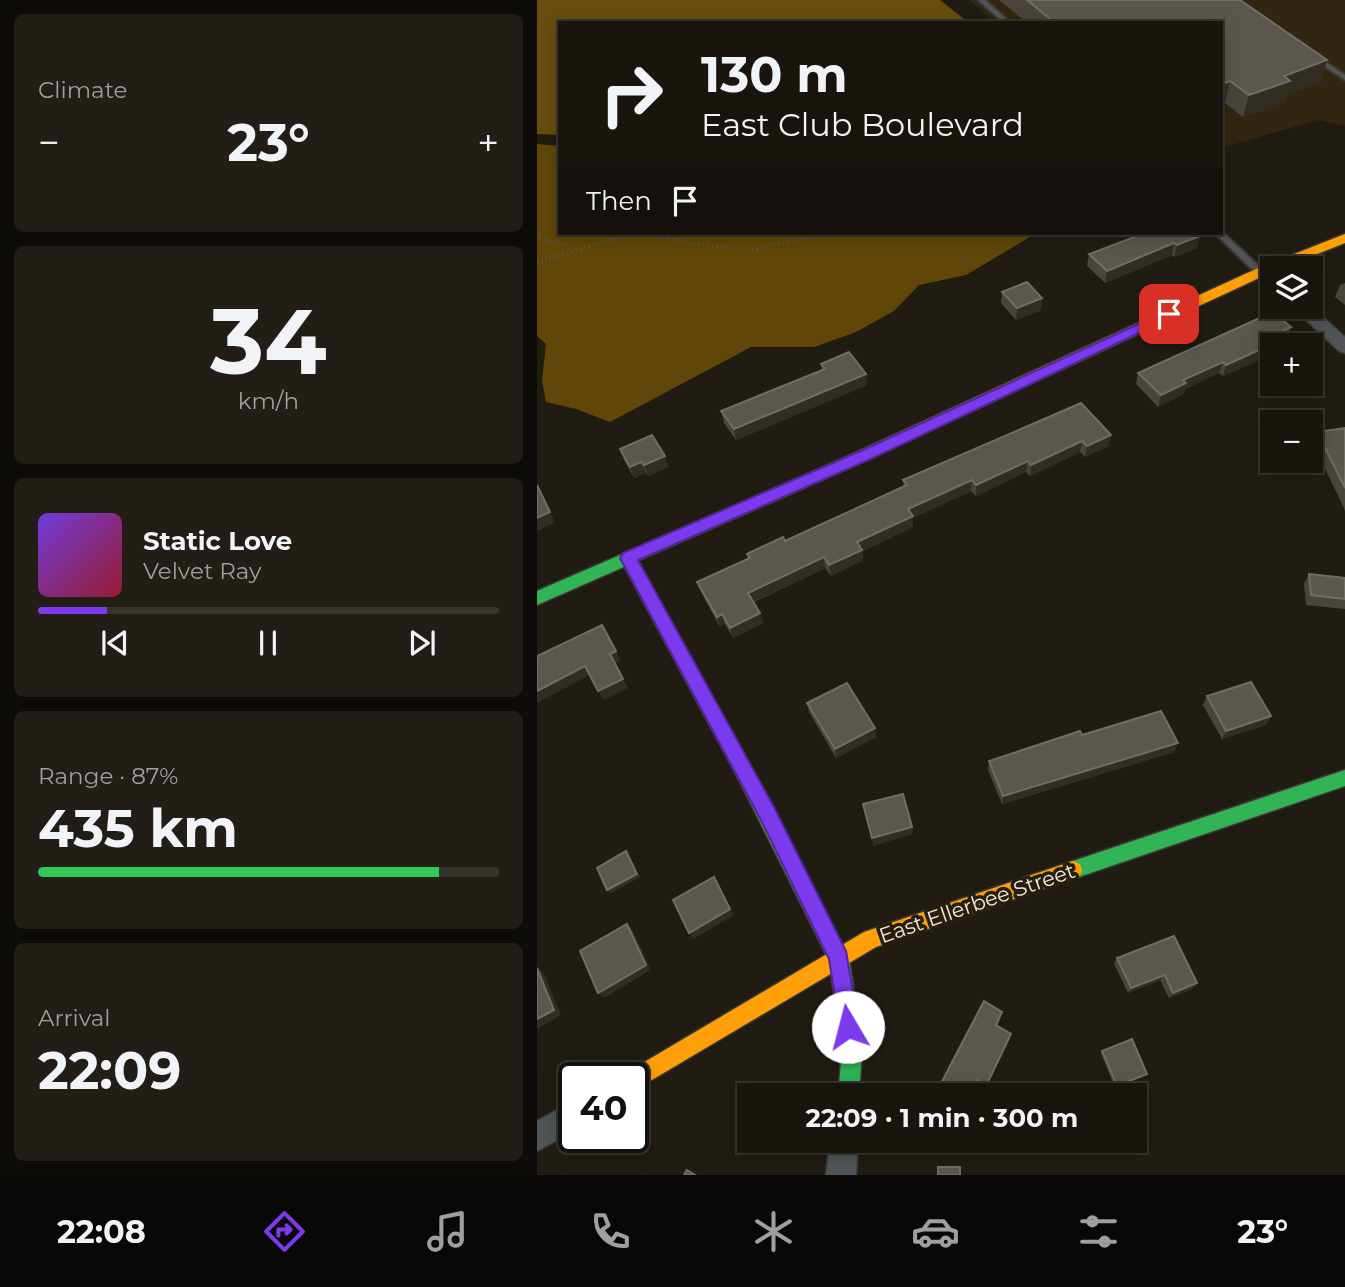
<!DOCTYPE html>
<html lang="en">
<head>
<meta charset="utf-8">
<style>
	body { margin:0; font-family:Montserrat,sans-serif; background:#221e17; color:#f1f3f6; height:100vh; display:flex; flex-direction:column; font-size:26px; white-space:nowrap }
	* { box-sizing:border-box; margin:0 }
	p { font-size:23px; color:#9f9f9e }
	.icon { flex:none; width:38px; height:38px; fill:none; stroke:currentColor; stroke-width:2; stroke-linecap:round; stroke-linejoin:round }
	.map { position:relative; flex:1; overflow:hidden }
	.drawer { display:flex; flex-direction:column; gap:14px; padding:14px; background:#0e0c08; width:537px }
	.drawer>* { flex:none }
	.top-card { position:absolute; left:21px; top:21px; width:665px; height:214px; border-radius:0px; box-shadow:0 4px 18px #0003,0 0 0 2px #37342e; background:#19150e; color:#f1f3f6; overflow:hidden }
	.buttons { position:absolute; left:723px; top:256px; display:grid; gap:14px }
	.buttons a { display:grid; place-items:center; width:63px; height:63px; border-radius:0px; background:#19150e; box-shadow:0 4px 18px #0003,0 0 0 2px #37342e; font-size:35px }
	.speed { position:absolute; left:21px; top:1062px; display:flex; gap:14px; font-size:35px; font-weight:700; text-align:center }
	.speed>* { display:grid; place-content:center; width:91px; height:91px; border-radius:50%; background:#19150e; box-shadow:0 4px 18px #0003,0 0 0 2px #37342e; line-height:1 }
	.speed .limit { border:4px solid #111; border-radius:10px; background:#fff; color:#111 }
	.pin { position:absolute; display:grid; place-items:center; width:60px; height:60px; color:#fff; margin:-30px; border-radius:14px; box-shadow:0 4px 10px #0006 }
	.me { position:absolute; width:77px; margin:-38px; rotate:352deg; stroke-linejoin:round; filter:drop-shadow(0 0 5px #0008) }
	.turn { display:flex; align-items:center; gap:24px; height:147px; padding:0 28px; font-size:32px }
	.turn .icon { width:91px; height:91px; stroke-width:2.5 }
	.turn b { display:block; font-size:49px; line-height:60px }
	.then { display:flex; align-items:center; height:66px; padding:0 28px; background:#0003; gap:14px; font-size:26px }
	.big { font-size:52px; font-weight:700; line-height:1.1 }
	.drawer .tile { flex:1; display:flex; flex-direction:column; justify-content:center; gap:10px; min-width:0; padding:0 24px; border-radius:10px; background:#221e17 }
	.drawer .dial { align-items:center; gap:0 }
	.dial b { font-size:91px; line-height:1 }
	.song { display:flex; align-items:center; gap:21px }
	.cover { width:84px; height:84px; border-radius:10px; background:linear-gradient(135deg,hsl(260 70% 55%),hsl(350 70% 35%)) }
	.played { height:7px; border-radius:4px; background:linear-gradient(90deg,#7c3aed 15%,#37342e 15%) }
	.keys { display:flex; justify-content:space-around; direction:ltr }
	.heat { display:flex; justify-content:space-between; align-items:center; font-size:38px; direction:ltr }
	.charge { height:10px; border-radius:5px; background:linear-gradient(90deg,#34c759 87%,#37342e 0) }
	.trip { position:absolute; left:200px; top:1083px; width:410px; height:70px; border-radius:0px; background:#19150e; box-shadow:0 4px 18px #0003,0 0 0 2px #37342e; font-weight:700; line-height:70px; text-align:center }
	.tab-bar { display:flex; height:112px; justify-content:space-around; align-items:center; background:#0a0806; color:#9f9f9e }
	.tab-bar .icon { width:49px; height:49px }
	.tab-bar .selected { color:#7c3aed }
	.tab-bar b { font-size:32px; color:#f1f3f6 }
	main { display:flex; flex:1; min-height:0 }
	.map>svg:first-child { display:block }
</style>
</head>
<body>
<main>
<section class="drawer">
<div class="tile"><p>Climate</p>
<div class="heat"><a>−</a><b class="big">23°</b><a>+</a></div>
</div>
<div class="tile dial"><b>34</b><p>km/h</p></div>
<div class="tile">
<div class="song"><i class="cover"></i><div><b>Static Love</b><p>Velvet Ray</p></div></div>
<div class="played"></div>
<div class="keys"><svg class="icon" aria-label="previous" viewBox="0 0 24 24"><path d="M18 5L8 12l10 7zM5 5v14"/></svg><svg class="icon" aria-label="pause" viewBox="0 0 24 24"><path d="M8 5v14M16 5v14"/></svg><svg class="icon" aria-label="next" viewBox="0 0 24 24"><path d="M6 5l10 7-10 7zM19 5v14"/></svg></div>
</div>
<div class="tile"><p>Range · 87%</p><b class="big">435 km</b><div class="charge"></div></div>
<div class="tile"><p>Arrival</p><b class="big">22:09</b></div>
</section>
<div class="map">
<svg width="808" height="1175" viewBox="0 0 808 1175">
	<rect width="100%" height="100%" fill="#211c13"/>
	<polygon fill="#31260f" points="432,0 808,0 808,126 781,120 684,148 684,23 458,23"/>
	<polygon fill="#604709" points="0,144 23,146 23,233 521,233 493,237 429,275 382,285 357,311 319,332 277,347 214,347 73,422 39,409 9,402 5,381 9,344 0,336"/>
	<polygon fill="#684d0f" points="0,0 403,0 432,23 23,23 23,135 0,134"/>
	<g fill="none" stroke-linecap="round" stroke-linejoin="round">
		<g stroke="#3d3830" stroke-width="4">
			<g id="lane">
				<polygon points="441,0 448,0 474,23 467,23"/>
				<polygon points="775,56 779,56 808,75 808,80 775,58"/>
				<polygon points="684,231 726,270 726,274 720,274 680,235 679,233 684,233"/>
			</g>
		</g>
		<g stroke="#3d3830" stroke-width="3">
			<g id="street">
				<polygon points="754,306 773,306 808,337 808,353 802,351"/>
				<polygon points="37,1101 37,1131 0,1151 0,1121"/>
				<polygon points="293,1141 321,1141 319,1175 289,1175"/>
			</g>
		</g>
		<g stroke="#3d3830" stroke-width="3">
			<g id="fast">
				<polygon points="305,459 310,461 312,465 310,469 0,605 0,591"/>
				<polygon points="206,762 212,764 312,958 325,1050 322,1096 301,1096 305,1050 292,960 197,770 200,764"/>
				<polygon points="808,770 808,786 536,879 529,876 527,870 529,864 536,861"/>
			</g>
		</g>
		<g stroke="#3d3830" stroke-width="3">
			<g id="slow">
				<polygon points="808,234 808,243 745,268 735,268 735,272 310,469 300,469 298,465 300,461 719,269"/>
				<polygon points="536,861 543,864 545,870 543,876 339,947 103,1087 96,1090 96,1078 86,1078 89,1073 327,932"/>
			</g>
		</g>
		<g stroke="#3d3830" stroke-width="3">
			<polygon id="jam" points="91,552 96,554 212,764 215,770 212,776 206,778 200,776 83,558 86,554"/>
		</g>
		<g stroke="#57595a" stroke-width="3.5" stroke-dasharray="1 3.5" stroke-linecap="butt">
			<polyline points="0,234 6,239 38,247"/>
			<polyline points="0,262 92,235 119,235 159,245 217,249 271,237 324,233"/>
		</g>
		<use href="#lane" fill="#515558" fill-rule="evenodd"/>
		<use href="#street" fill="#515558" fill-rule="evenodd"/>
		<use href="#fast" fill="#30b455" fill-rule="evenodd"/>
		<use href="#slow" fill="#ff9f0a" fill-rule="evenodd"/>
		<use href="#jam" fill="#e5322d" fill-rule="evenodd"/>
	</g>
	<g fill="#49443c">
		<polygon points="462,0 703,0 790,60 784,82 749,94 747,102 706,117 688,103 684,104 684,23 490,23"/>
		<polygon points="663,236 660,248 637,257 635,255 568,283 550,266 552,254"/>
		<polygon points="808,283 808,305 798,297 803,285"/>
		<polygon points="465,292 505,298 504,310 479,320 464,303"/>
		<polygon points="754,327 752,334 757,339 755,345 735,345 735,358 730,361 727,358 686,376 682,373 648,389 646,394 621,407 599,384 601,373"/>
		<polygon points="284,364 330,385 199,440 187,423 184,411 285,370"/>
		<polygon points="808,428 808,512 807,508 775,442 780,432"/>
		<polygon points="574,435 571,446 548,457 543,452 493,476 489,472 439,496 434,491 376,518 376,527 326,551 326,560 294,576 288,568 217,602 226,623 196,638 188,624 183,627 164,592 160,582 211,559 210,554 248,541 367,487 366,480"/>
		<polygon points="83,449 128,456 131,467 111,476 109,473 97,478 87,460"/>
		<polygon points="772,574 808,578 808,609 769,605 767,584"/>
		<polygon points="670,696 734,716 729,725 685,739 666,705"/>
		<polygon points="270,703 339,737 299,758 272,712"/>
		<polygon points="545,735 641,743 637,752 465,804 451,770 452,761"/>
		<polygon points="580,958 660,983 655,989 632,998 623,980 591,993 577,964"/>
		<polygon points="464,1017 460,1025 473,1038 448,1089 440,1084 434,1096 407,1096 401,1092 401,1089"/>
		<polygon points="565,1051 610,1074 608,1076 578,1088 564,1053"/>
	</g>
	<g fill="#312d24">
		<polygon points="790,60 784,82 749,94 747,102 706,117 712,95 747,76"/>
		<polygon points="693,81 688,103 684,104 684,93 686,84"/>
		<polygon points="663,236 660,248 637,257 640,245"/>
		<polygon points="637,243 635,255 568,283 570,271"/>
		<polygon points="505,298 504,310 479,320 480,308"/>
		<polygon points="757,339 755,345 744,345"/>
		<polygon points="731,346 727,358 686,376 689,365"/>
		<polygon points="734,349 735,358 730,361"/>
		<polygon points="686,362 682,373 648,389 646,394 621,407 624,395 646,380"/>
		<polygon points="329,374 330,385 199,440 197,429"/>
		<polygon points="574,435 571,446 548,457 550,446"/>
		<polygon points="545,441 543,452 493,476 494,465"/>
		<polygon points="128,456 131,467 111,476 107,465"/>
		<polygon points="491,461 489,472 439,496 439,485"/>
		<polygon points="104,462 109,473 97,478 93,467"/>
		<polygon points="435,480 434,491 376,518 376,527 326,551 326,560 294,576 292,565 320,542 371,509"/>
		<polygon points="0,484 18,523 0,531"/>
		<polygon points="287,557 288,568 214,603 211,593"/>
		<polygon points="223,613 226,623 196,638 193,628"/>
		<polygon points="185,614 188,624 183,627 180,617"/>
		<polygon points="79,651 84,660 78,663 73,654"/>
		<polygon points="48,666 53,675 0,703 0,691"/>
		<polygon points="86,679 91,688 67,700 61,691"/>
		<polygon points="734,716 729,725 685,739 689,731"/>
		<polygon points="338,728 339,737 299,758 298,749"/>
		<polygon points="641,743 637,752 465,804 466,796"/>
		<polygon points="375,827 376,834 336,846 335,838"/>
		<polygon points="89,851 103,877 73,894 70,890"/>
		<polygon points="177,877 197,915 156,939 152,933"/>
		<polygon points="90,924 96,931 114,970 67,998 61,993"/>
		<polygon points="0,967 7,973 24,1015 0,1029"/>
		<polygon points="628,975 623,980 591,993 594,988"/>
		<polygon points="660,983 655,989 632,998 636,993"/>
		<polygon points="474,1034 473,1038 448,1089 449,1086"/>
		<polygon points="610,1074 608,1076 578,1088 580,1086"/>
	</g>
	<g fill="#5b564e" stroke="#726d64" stroke-width="2">
		<polygon points="490,0 703,0 790,60 747,76 753,81 712,95 693,81 686,84 684,82 684,23 518,23"/>
		<polygon points="608,233 659,233 663,236 640,245 637,243 570,271 552,254"/>
		<polygon points="490,282 505,298 480,308 465,292"/>
		<polygon points="736,312 754,327 747,330 757,339 744,345 735,345 734,349 731,346 689,365 686,362 646,380 649,383 624,395 601,373"/>
		<polygon points="312,352 329,374 197,429 184,411 288,369 284,364"/>
		<polygon points="544,403 574,435 550,446 545,441 494,465 491,461 439,485 435,480 371,509 376,516 320,542 325,550 292,565 287,557 211,593 223,613 193,628 185,614 180,617 160,582 213,558 210,554 246,537 248,541 370,485 366,480"/>
		<polygon points="808,428 808,488 780,432"/>
		<polygon points="115,435 128,456 107,465 104,462 93,467 83,449"/>
		<polygon points="0,485 13,512 0,518"/>
		<polygon points="772,574 808,578 808,599 774,595"/>
		<polygon points="65,625 79,651 73,654 86,679 61,691 48,666 0,691 0,656"/>
		<polygon points="714,682 734,716 689,731 670,696"/>
		<polygon points="310,683 338,728 298,749 270,703"/>
		<polygon points="624,711 641,743 466,796 452,761 543,731 545,735"/>
		<polygon points="366,794 375,827 335,838 326,804"/>
		<polygon points="89,851 100,874 70,890 60,868"/>
		<polygon points="177,877 193,909 152,933 136,900"/>
		<polygon points="90,924 109,965 61,993 43,951"/>
		<polygon points="637,936 660,983 636,993 628,975 594,988 580,958"/>
		<polygon points="0,968 17,1010 0,1019"/>
		<polygon points="447,1001 465,1012 459,1025 474,1034 449,1086 440,1080 433,1096 412,1096 401,1089"/>
		<polygon points="595,1039 610,1074 580,1086 565,1051"/>
		<rect x="401" y="1167" width="22" height="8"/>
		<polygon points="150,1170 158,1175 147,1175"/>
	</g>
	<polygon fill="#7c3aed" stroke="#51269a" stroke-width="2" points="632,310 638,314 636,317 336,458 101,560 238,809 309,951 322,1027 319,1034 311,1037 304,1034 292,959 225,822 83,558 86,553 326,450"/>
	<g text-anchor="middle" dominant-baseline="central" stroke-width="7" stroke-linejoin="round" paint-order="stroke">
		<g font-size="21" fill="#f0eadf" stroke="#271e0d">
			<text transform="translate(440 903) rotate(-19)">East Ellerbee Street</text>
		</g>
	</g>
</svg>
<div class="buttons">
<a><svg class="icon" aria-label="layers" viewBox="0 0 24 24"><path d="M12 4l9 5-9 5-9-5zM3 14l9 5 9-5"/></svg></a>
<a>+</a>
<a>−</a>
</div>
<div class="speed"><div class="limit">40</div></div>
<div class="pin" style="left:632px;top:314px;background:#d93025"><svg class="icon" aria-label="arrive" viewBox="0 0 24 24"><path d="M6 21V4h12l-3 4 3 4H6"/></svg></div>
<svg class="me" style="left:311px;top:1027px" viewBox="-20 -20 40 40"><circle r="19" fill="#fff"/><path d="M0-13L10 11 0 6-10 11z" fill="#7c3aed"/></svg>
<div class="trip">22:09 · 1 min · 300 m</div>
<div class="top-card">
<div class="turn"><svg class="icon" aria-label="right" viewBox="0 0 24 24"><path d="M7 20v-9h11M14 6l5 5-5 5"/></svg><div><b>130 m</b>East Club Boulevard</div></div>
<div class="then">Then<svg class="icon" aria-label="arrive" viewBox="0 0 24 24"><path d="M6 21V4h12l-3 4 3 4H6"/></svg></div>
</div>
</div>
</main>
<nav class="tab-bar">
<b>22:08</b>
<svg class="icon selected" aria-label="directions" viewBox="0 0 24 24"><path d="M12 3l9 9-9 9-9-9zM9 14v-3h6M13 9l2 2-2 2"/></svg>
<svg class="icon" aria-label="music" viewBox="0 0 24 24"><path d="M9 18V5l10-2v13"/><circle cx="6" cy="18" r="3"/><circle cx="16" cy="16" r="3"/></svg>
<svg class="icon" aria-label="phone" viewBox="0 0 24 24"><path d="M5 4h4l2 5-3 2q2 4 5 5l2-3 5 2v4C11 20 4 13 5 4z"/></svg>
<svg class="icon" aria-label="climate" viewBox="0 0 24 24"><path d="M12 3v18M4 7l16 10M4 17L20 7"/></svg>
<svg class="icon" aria-label="car" viewBox="0 0 24 24"><path d="M5 17H2v-5l4-1 3-4h7l3 4 3 1v5h-3M9 17h6M6 11h13"/><circle cx="7" cy="17" r="2"/><circle cx="17" cy="17" r="2"/></svg>
<svg class="icon" aria-label="filters" viewBox="0 0 24 24"><path d="M4 7h16M4 17h16"/><circle cx="9" cy="7" r="2"/><circle cx="15" cy="17" r="2"/></svg>
<b>23°</b>
</nav>
</body>
</html>
